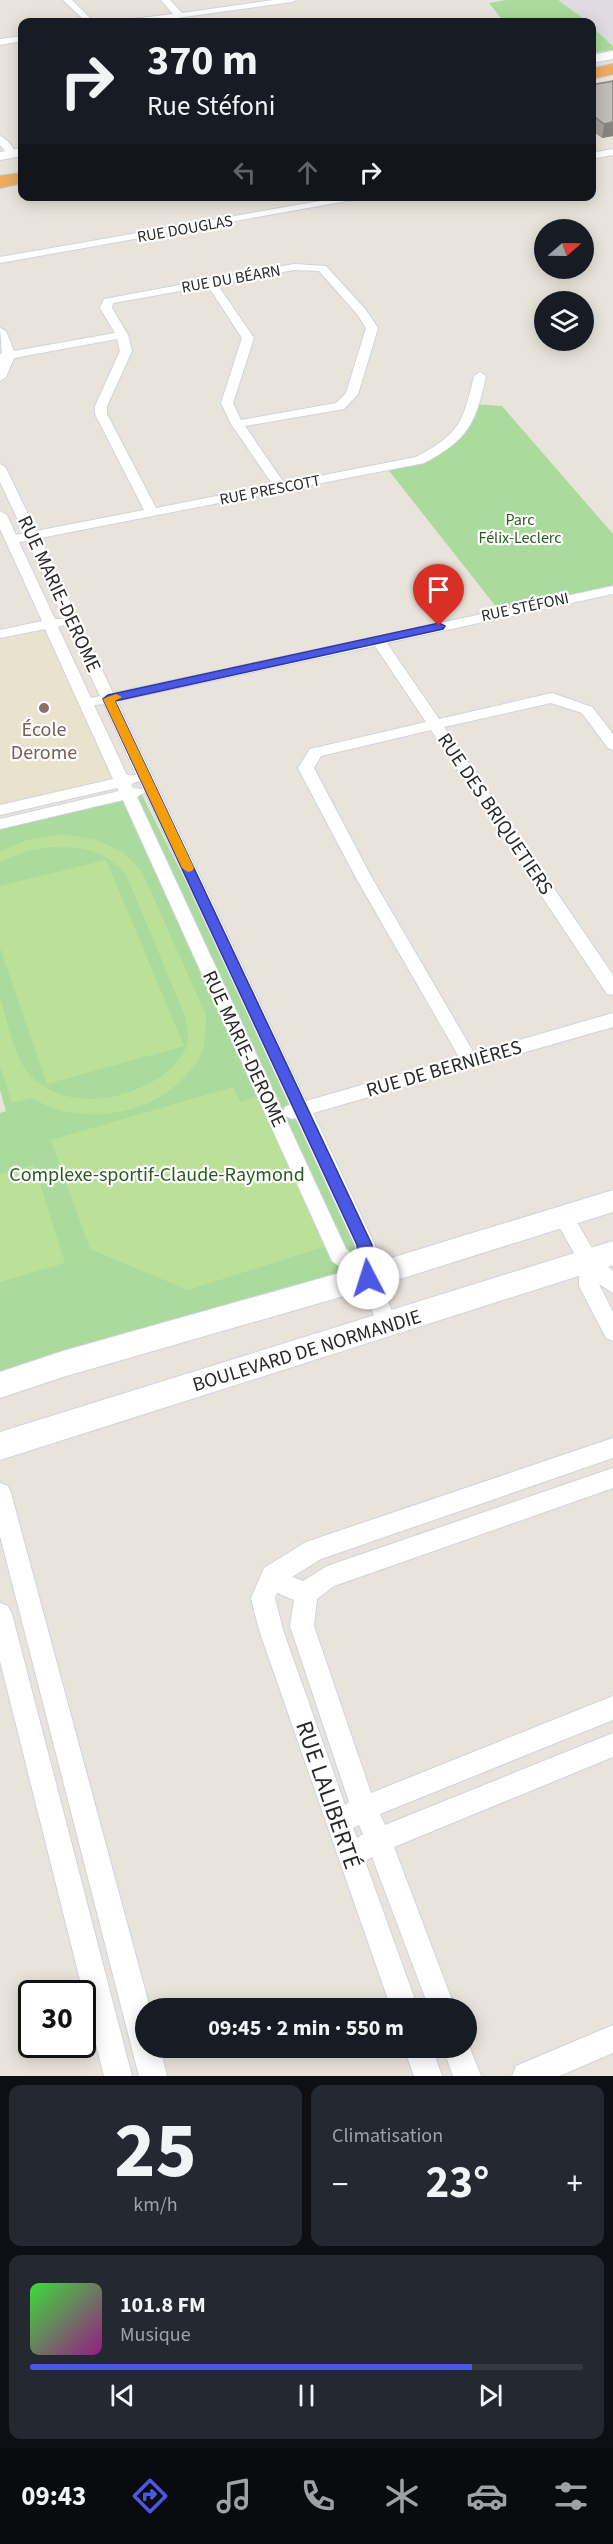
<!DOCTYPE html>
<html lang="fr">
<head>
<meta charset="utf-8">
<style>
	body { margin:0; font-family:"Source Sans 3",sans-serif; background:#242831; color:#f1f3f6; height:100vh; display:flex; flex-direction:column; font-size:22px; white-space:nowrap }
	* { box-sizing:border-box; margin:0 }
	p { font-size:20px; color:#9ea1a6 }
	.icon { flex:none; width:33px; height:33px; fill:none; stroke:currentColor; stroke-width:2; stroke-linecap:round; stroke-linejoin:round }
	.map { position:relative; height:2076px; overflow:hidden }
	.sheet { display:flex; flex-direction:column; gap:9px; padding:9px; background:#0d0f14; flex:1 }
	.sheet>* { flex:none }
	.guide { position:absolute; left:18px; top:18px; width:578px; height:183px; border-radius:12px; box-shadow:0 3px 15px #0003; background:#171b24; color:#f1f3f6; overflow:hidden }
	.needle { width:39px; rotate:70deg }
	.controls { position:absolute; left:534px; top:219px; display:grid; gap:12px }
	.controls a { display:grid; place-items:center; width:60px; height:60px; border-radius:50%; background:#171b24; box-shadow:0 3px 15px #0003; font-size:30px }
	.speed { position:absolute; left:18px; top:1980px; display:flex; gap:12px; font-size:30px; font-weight:700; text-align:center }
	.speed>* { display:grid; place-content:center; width:78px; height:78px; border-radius:50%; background:#171b24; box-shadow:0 3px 15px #0003; line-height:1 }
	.speed .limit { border:3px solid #111; border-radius:9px; background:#fff; color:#111 }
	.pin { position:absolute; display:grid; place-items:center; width:51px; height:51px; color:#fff; margin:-62px -26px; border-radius:50% 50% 50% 0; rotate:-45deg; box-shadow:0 0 6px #0007 }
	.pin .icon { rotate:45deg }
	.me { position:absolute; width:66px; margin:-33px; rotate:355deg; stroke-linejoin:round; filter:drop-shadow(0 0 4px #0008) }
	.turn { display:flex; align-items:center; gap:21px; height:126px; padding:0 30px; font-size:27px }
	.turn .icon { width:78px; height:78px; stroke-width:2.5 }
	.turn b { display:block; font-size:42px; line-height:51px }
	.lanes { display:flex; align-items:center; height:57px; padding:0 30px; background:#0003; justify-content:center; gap:30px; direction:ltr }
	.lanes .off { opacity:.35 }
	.big { font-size:45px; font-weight:700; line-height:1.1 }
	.sheet .card { flex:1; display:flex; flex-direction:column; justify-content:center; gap:9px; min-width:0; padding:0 21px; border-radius:12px; background:#242831 }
	.sheet .dial { align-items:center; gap:0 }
	.dial b { font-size:78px; line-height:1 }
	.song { display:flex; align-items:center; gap:18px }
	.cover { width:72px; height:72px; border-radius:9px; background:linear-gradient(135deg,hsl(120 70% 55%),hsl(310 70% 35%)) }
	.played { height:6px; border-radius:3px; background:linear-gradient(90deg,#4b58e6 80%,#363941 80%) }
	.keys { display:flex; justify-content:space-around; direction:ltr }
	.heat { display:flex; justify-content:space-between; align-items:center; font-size:33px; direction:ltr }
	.sheet .tiles { flex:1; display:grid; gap:9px; grid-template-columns:1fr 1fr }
	.card:last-child { grid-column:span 2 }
	.trip { position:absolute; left:135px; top:1998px; width:342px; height:60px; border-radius:30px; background:#171b24; box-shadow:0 3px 15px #0003; font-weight:700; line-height:60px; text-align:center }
	.tabs { display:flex; height:96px; justify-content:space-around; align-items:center; background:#090b0e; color:#9ea1a6 }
	.tabs .icon { width:42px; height:42px }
	.tabs .current { color:#4b58e6 }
	.tabs b { font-size:27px; color:#f1f3f6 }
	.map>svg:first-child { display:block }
</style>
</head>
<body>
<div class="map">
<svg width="613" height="2076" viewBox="0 0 613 2076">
	<rect width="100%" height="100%" fill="#e9e4db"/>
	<polygon fill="#dedbe2" points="547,0 613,0 613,45 591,28 591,22 584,22"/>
	<polygon fill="#e9e2cc" points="50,624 122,782 0,810 0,634"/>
	<g fill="#abda9d">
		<polygon points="506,0 558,0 588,22 504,22 489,3"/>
		<polygon points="591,26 613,46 613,50 591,53"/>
		<polygon points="474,404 502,406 613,534 613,590 501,613 386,467 446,447"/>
		<polygon points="139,789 301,1110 373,1273 0,1390 0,1113 6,1111 0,1090 0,820"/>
	</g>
	<g fill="#bbe199">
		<path d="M61 834 97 840 124 853 142 872 206 1015C206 1030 206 1045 199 1059 196 1065 191 1069 187 1074 156 1111 99 1123 53 1108 46 1106 39 1101 32 1098L12 1103 0 1065V998C7 1020 14 1058 30 1075 65 1112 124 1101 162 1076 173 1068 187 1053 188 1039 189 1032 186 1023 185 1016L126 874C118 866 110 859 100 854 71 841 26 846 0 863V851L27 840Z"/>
		<polygon points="106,860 184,1046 47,1084 0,948 0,886"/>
		<polygon points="233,1087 240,1102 256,1097 326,1246 188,1290 90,1249 51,1140"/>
		<polygon points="34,1165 65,1263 0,1282 0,1174"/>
	</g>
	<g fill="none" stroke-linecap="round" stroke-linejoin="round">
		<g stroke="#d0d2df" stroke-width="2">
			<g id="street">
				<polygon points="63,0 72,0 94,22 86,22"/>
				<polygon points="161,0 170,0 182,13 274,0 296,0 292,2 148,22 129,22 133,19 173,14"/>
				<polygon points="22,36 22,41 0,45 0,39"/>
				<path d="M0 136C6 138 17 150 15 156H9L0 145Z"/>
				<polygon points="613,149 613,155 591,159 591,153"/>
				<polygon points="349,196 375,196 0,263 0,257"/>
				<path d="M294 264 326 266 366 310 378 328 358 394 344 409 245 426 284 483 416 457C460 434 463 422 474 376L480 372 486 376C476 423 468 440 424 463L40 538 113 693 613 586V594L387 643 439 719 552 693 592 707 613 734V750L608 748 582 713 551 703 444 727 613 975V995L607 994 431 730 321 756 314 768 372 878 474 1053 613 1013V1027L313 1113 375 1245 378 1277 398 1326 395 1332 388 1335 381 1332 360 1282 332 1261 123 800 0 829V819L119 791 117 788 0 815V805L113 779 45 629 0 638V630L42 621 0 529V511L7 515 16 535 24 533 0 482V464L6 468 36 531 144 510 95 414V406L120 351 117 339 14 358 6 377 0 381V354L2 353 0 328 6 331 14 351 115 333 100 308 104 299ZM294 270 319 271 357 314 366 328 346 393 336 403 241 420 233 403 254 338 217 284ZM208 286 242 338 221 403 231 424 273 485 156 508 107 414V406L132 351 128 335 112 308 113 303ZM27 541 64 619H55L19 542ZM66 624 100 696 91 698 58 627ZM375 646 426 722 310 749 298 768 356 878 459 1057 306 1101 117 701ZM104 704 136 775H127L94 705ZM139 781 143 789 133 788 131 784ZM145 792 290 1105 285 1107 283 1112 137 797ZM284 1115 292 1119 296 1118 355 1245 356 1257 346 1249Z"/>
				<polygon points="563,1208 570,1210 596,1255 613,1271 613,1293 599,1284 613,1312 613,1341 606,1338 579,1286 579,1262 553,1216 556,1210"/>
				<path d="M613 1438V1458L321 1559 292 1577 303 1581 327 1566 613 1468V1488L334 1586 317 1599 314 1626 371 1793 613 1696V1720L380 1814 385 1825 613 1733V1757L394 1847 455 2008H429L372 1857 365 1861 418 2008H391L259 1630 251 1598 264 1568 306 1542ZM277 1593 294 1600 290 1626 349 1802 345 1805 283 1630 275 1598ZM359 1825 363 1834 357 1838 353 1828Z"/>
				<polygon points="0,1483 8,1486 11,1493 150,2008 146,2008 146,2048 160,2048 167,2076 139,2076 0,1536"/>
				<polygon points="0,1603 8,1606 12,1614 132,2076 104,2076 0,1661"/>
				<polygon points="613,2025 613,2053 559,2076 512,2076 516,2066"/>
				<polygon points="466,2038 481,2076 453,2076 443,2048 466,2048"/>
				<polygon points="404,2048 432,2048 442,2076 414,2076"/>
			</g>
		</g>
		<g stroke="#d0d2df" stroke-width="2">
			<g id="secondary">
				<polygon points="613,51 613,59 591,63 591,55"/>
				<polygon points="22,148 22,156 0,160 0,152"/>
				<polygon points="613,1190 613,1212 368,1289 63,1377 0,1398 0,1372 63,1351 368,1265"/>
				<polygon points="613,1241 613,1265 0,1460 0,1432"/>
			</g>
		</g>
		<g stroke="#c3c3c3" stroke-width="2">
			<g id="highway">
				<polygon points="613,64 613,74 591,79 591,69"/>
				<polygon points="22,173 22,183 0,188 0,176"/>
			</g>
		</g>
		<use href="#street" fill="#fff" fill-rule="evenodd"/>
		<use href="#secondary" fill="#fff" fill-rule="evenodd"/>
		<use href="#highway" fill="#edac62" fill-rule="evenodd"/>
	</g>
	<polygon fill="#a6a39d" points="613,81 613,136 602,138 591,130 591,85"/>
	<polygon fill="#878580" points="613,122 613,136 602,138 604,124"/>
	<polygon fill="#c1beb7" stroke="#878580" stroke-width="1.5" points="613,81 613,122 604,124 591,114 591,85"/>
	<polygon fill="#4b58e6" stroke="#313996" stroke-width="1.5" points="439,623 445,626 443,629 115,701 372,1245 375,1278 373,1282 368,1284 362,1282 360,1278 357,1245 103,699 108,695"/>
	<polygon fill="#f59e0b" points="116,694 122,697 115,701 194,868 192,871 188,872 182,868 103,699"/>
	<circle fill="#8d6e63" stroke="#fff" stroke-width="2" cx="44" cy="708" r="6"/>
	<g text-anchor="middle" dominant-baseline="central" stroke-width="4.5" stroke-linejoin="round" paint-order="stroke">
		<g font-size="16" fill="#282828" stroke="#fff">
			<text transform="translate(185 229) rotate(-10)">RUE DOUGLAS</text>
			<text transform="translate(231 279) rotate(-10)">RUE DU BÉARN</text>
			<text transform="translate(270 490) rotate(-11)">RUE PRESCOTT</text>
			<text transform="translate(525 607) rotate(-12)">RUE STÉFONI</text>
		</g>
		<g font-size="16" fill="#275c21" stroke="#fff">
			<text x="520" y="520">Parc<tspan x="520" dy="18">Félix-Leclerc</tspan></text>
		</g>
		<g font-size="20" fill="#282828" stroke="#fff">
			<text transform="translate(59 594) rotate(65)">RUE MARIE-DEROME</text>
			<text transform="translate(495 814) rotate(56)">RUE DES BRIQUETIERS</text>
			<text transform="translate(244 1049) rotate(65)">RUE MARIE-DEROME</text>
			<text transform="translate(444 1069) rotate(-16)">RUE DE BERNIÈRES</text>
			<text transform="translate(307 1351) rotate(-17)">BOULEVARD DE NORMANDIE</text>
		</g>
		<g font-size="20" fill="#785e54" stroke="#fff">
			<text x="44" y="730">École<tspan x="44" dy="23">Derome</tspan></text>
		</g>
		<g font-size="20" fill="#275c21" stroke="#fff">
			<text x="157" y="1175">Complexe-sportif-Claude-Raymond</text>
		</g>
		<g font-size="24" fill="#282828" stroke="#fff">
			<text transform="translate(328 1795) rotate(71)">RUE LALIBERTÉ</text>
		</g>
	</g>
</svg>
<div class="controls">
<a><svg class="needle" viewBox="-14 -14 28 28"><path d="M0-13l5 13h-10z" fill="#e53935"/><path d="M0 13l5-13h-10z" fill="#9ea1a6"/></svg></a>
<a><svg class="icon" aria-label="layers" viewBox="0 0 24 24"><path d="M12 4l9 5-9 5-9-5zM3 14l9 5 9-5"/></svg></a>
</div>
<div class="speed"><div class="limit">30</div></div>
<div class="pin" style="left:439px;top:626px;background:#d93025"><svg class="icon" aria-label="arrive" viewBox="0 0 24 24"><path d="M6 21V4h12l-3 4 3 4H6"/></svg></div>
<svg class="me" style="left:368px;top:1278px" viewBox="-20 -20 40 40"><circle r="19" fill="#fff"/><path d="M0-13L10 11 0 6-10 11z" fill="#4b58e6"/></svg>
<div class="trip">09:45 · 2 min · 550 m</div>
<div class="guide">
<div class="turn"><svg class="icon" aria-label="right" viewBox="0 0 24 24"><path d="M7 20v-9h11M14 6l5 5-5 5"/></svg><div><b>370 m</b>Rue Stéfoni</div></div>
<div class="lanes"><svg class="icon off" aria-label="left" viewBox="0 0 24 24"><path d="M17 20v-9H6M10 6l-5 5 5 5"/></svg><svg class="icon off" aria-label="ahead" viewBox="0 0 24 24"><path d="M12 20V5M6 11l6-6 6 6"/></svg><svg class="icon" aria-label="right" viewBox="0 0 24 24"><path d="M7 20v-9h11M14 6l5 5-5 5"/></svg></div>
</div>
</div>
<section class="sheet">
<div class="tiles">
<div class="card dial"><b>25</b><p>km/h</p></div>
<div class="card"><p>Climatisation</p>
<div class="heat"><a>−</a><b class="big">23°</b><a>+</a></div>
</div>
<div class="card">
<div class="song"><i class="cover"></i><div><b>101.8 FM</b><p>Musique</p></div></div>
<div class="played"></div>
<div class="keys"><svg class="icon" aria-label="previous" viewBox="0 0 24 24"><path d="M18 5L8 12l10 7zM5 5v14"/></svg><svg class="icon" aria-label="pause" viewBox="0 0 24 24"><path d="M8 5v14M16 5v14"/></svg><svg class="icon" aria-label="next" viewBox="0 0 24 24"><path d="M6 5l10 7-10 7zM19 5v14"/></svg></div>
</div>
</div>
</section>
<nav class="tabs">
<b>09:43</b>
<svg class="icon current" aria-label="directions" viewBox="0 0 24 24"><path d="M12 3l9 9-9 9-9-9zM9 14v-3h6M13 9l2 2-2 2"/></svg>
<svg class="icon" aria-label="music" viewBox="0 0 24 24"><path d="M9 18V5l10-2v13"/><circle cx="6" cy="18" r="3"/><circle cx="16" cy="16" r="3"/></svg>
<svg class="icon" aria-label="phone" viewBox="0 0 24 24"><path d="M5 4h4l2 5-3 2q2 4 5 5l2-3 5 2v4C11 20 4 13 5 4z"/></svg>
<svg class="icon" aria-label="climate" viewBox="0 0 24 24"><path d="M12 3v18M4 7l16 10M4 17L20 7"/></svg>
<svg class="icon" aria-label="car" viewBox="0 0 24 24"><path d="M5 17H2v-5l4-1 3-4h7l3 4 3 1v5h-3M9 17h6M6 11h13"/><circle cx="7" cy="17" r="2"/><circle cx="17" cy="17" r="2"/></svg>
<svg class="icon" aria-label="filters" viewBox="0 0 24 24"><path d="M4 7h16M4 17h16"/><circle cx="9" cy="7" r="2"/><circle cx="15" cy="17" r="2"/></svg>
</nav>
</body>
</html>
